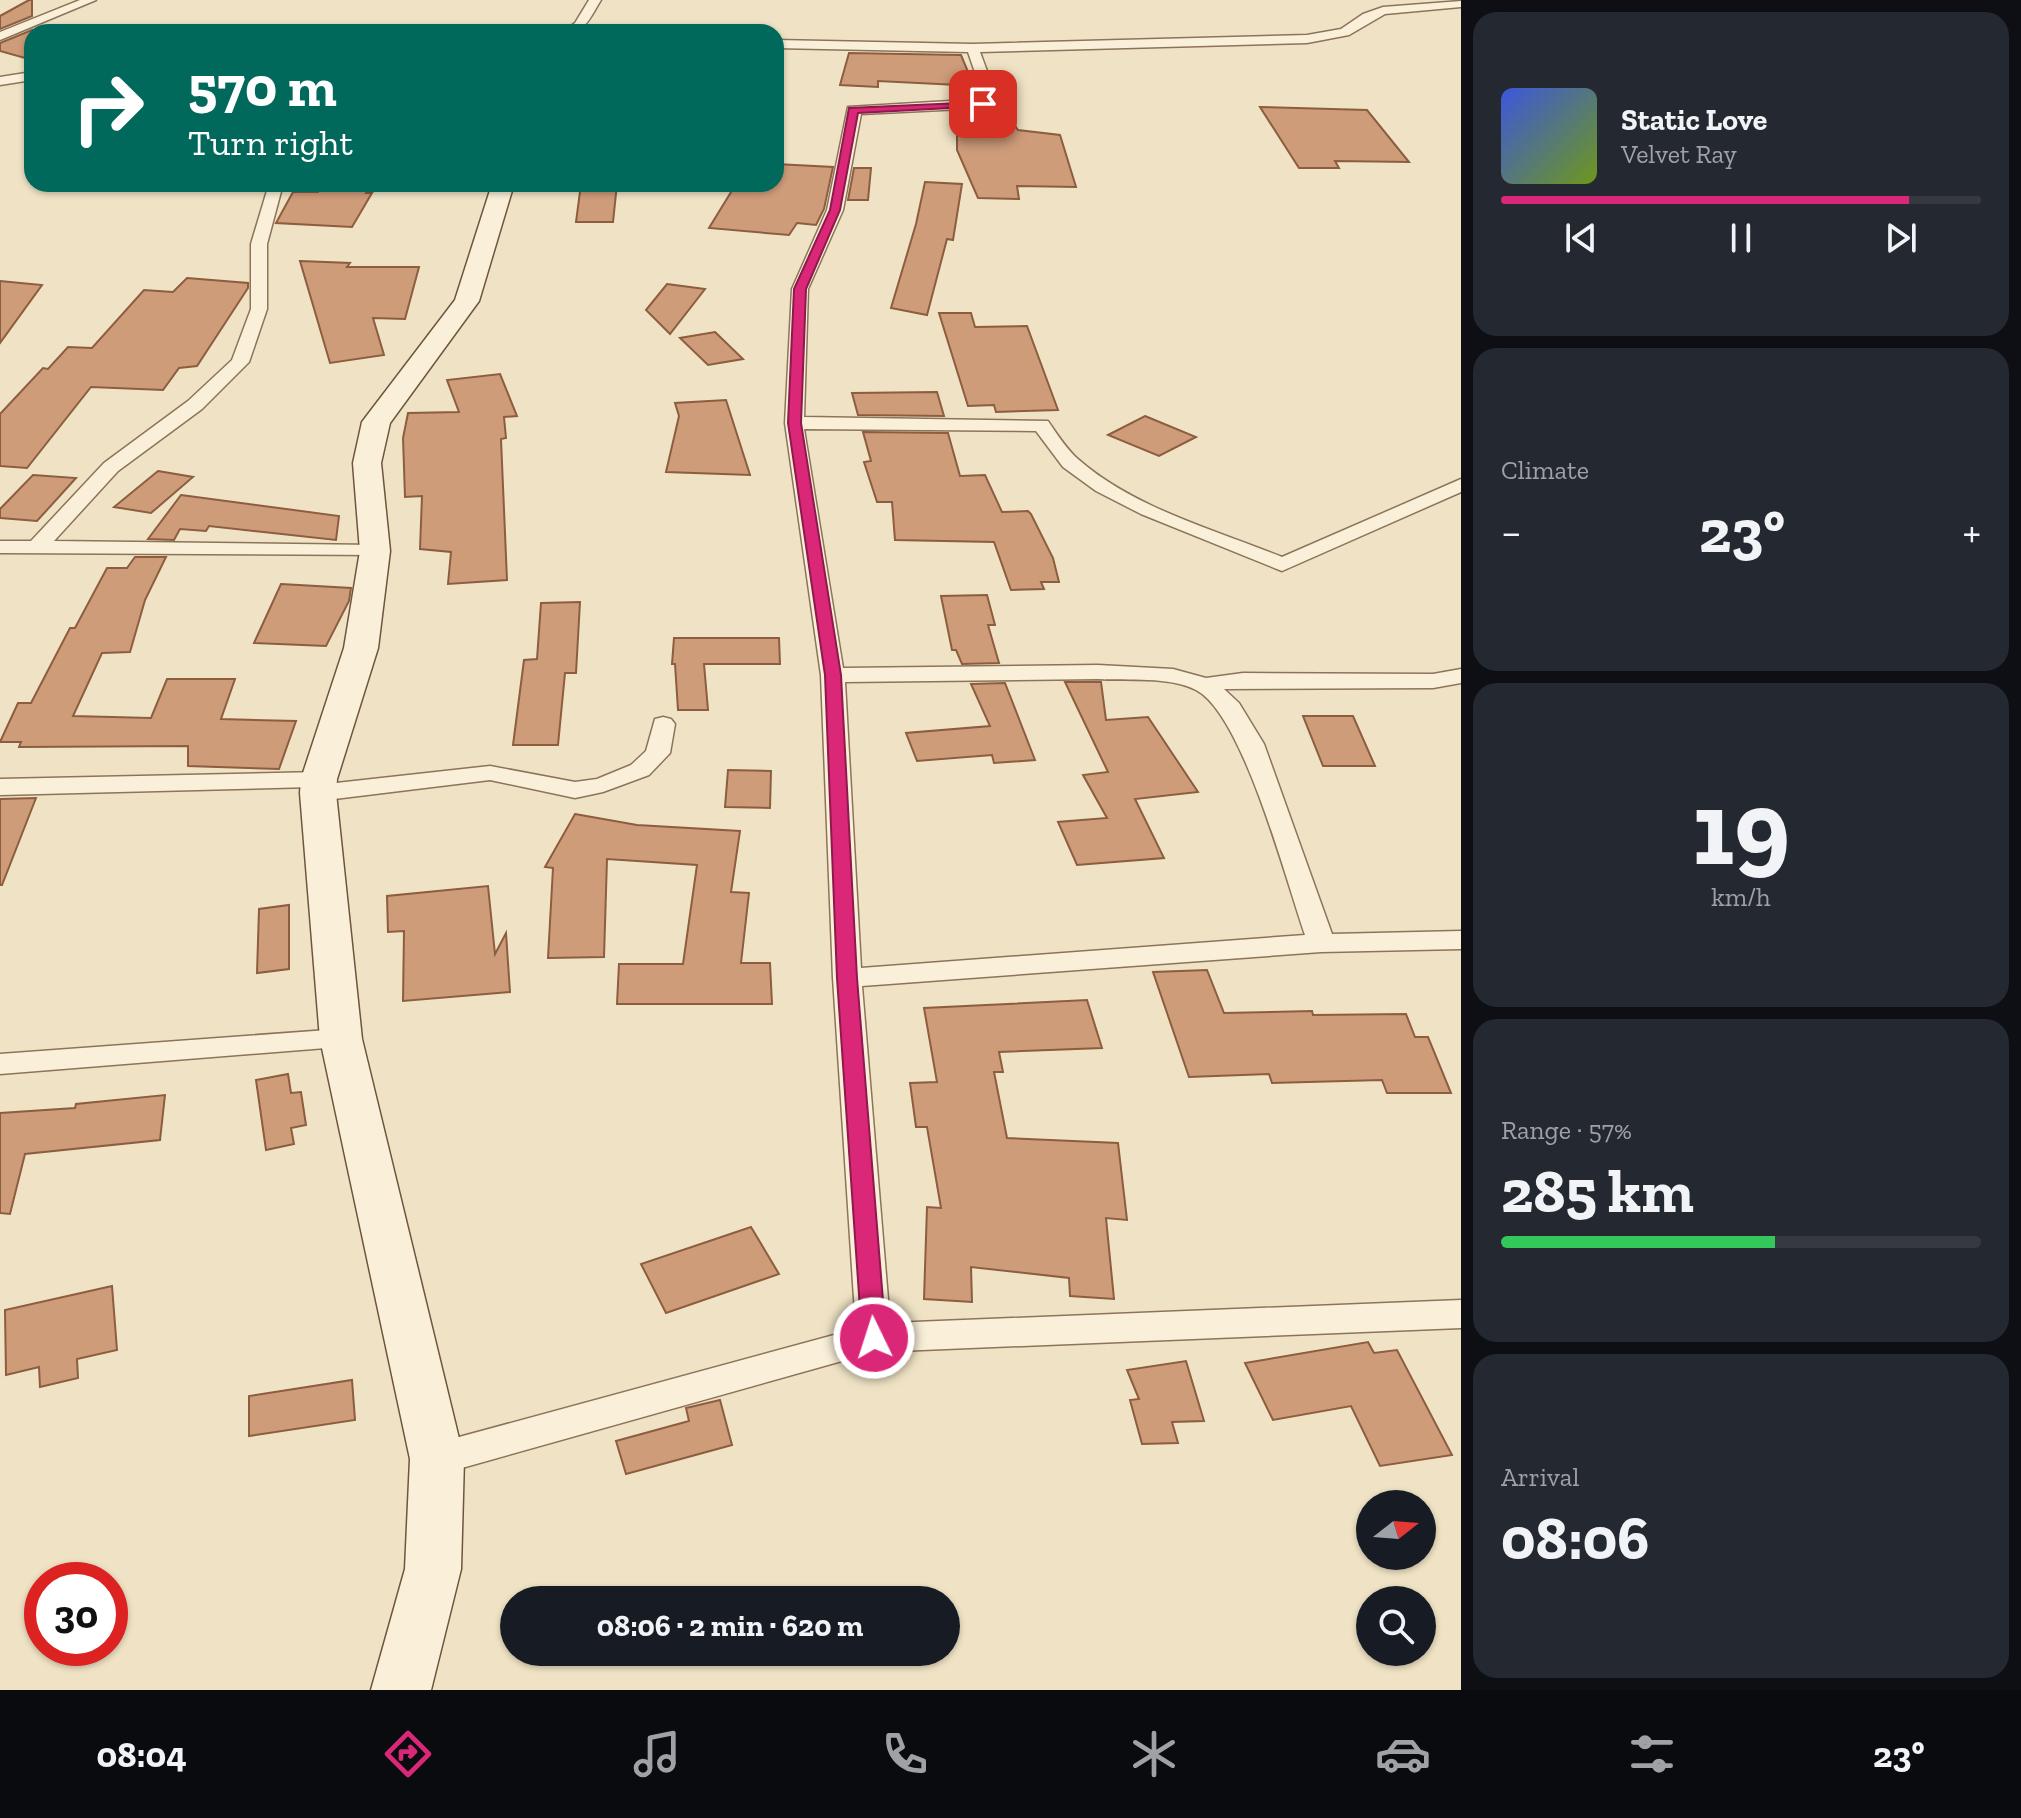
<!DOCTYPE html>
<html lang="en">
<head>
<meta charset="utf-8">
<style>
	body { margin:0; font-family:"Zilla Slab",serif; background:#242831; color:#f1f3f6; height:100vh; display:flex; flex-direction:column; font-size:30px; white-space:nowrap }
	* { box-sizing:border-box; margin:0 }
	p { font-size:26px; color:#9ea1a6 }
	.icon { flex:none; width:44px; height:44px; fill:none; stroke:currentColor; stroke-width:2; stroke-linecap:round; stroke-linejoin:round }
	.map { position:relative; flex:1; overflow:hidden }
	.drawer { display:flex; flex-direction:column; gap:12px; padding:12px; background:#0d0f14; width:560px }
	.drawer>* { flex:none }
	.guide { position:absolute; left:24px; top:24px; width:760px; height:168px; border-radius:24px; box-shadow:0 2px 6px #0004; background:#00695c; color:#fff; overflow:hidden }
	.needle { width:52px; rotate:73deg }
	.buttons { position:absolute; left:1356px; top:1490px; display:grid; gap:16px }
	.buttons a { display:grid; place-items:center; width:80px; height:80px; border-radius:50%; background:#171b24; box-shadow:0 2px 6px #0004; font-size:40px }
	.speed { position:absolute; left:24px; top:1562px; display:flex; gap:16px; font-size:40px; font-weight:700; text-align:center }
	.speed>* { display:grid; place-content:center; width:104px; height:104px; border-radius:50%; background:#171b24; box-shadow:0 2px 6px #0004; line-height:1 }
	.speed .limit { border:12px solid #d22; background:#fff; color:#111 }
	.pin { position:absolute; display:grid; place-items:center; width:68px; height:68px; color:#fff; margin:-34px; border-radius:16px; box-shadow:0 4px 12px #0006 }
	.me { position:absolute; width:88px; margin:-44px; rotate:356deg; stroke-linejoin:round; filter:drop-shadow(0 0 6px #0008) }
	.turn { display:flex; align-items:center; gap:28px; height:168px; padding:0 32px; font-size:36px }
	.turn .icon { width:104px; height:104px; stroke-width:2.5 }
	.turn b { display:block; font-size:56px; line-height:68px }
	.big { font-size:60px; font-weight:700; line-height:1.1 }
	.drawer .card { flex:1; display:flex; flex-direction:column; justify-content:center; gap:12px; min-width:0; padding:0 28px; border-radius:24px; background:#242831 }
	.drawer .dial { align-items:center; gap:0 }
	.dial b { font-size:104px; line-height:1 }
	.song { display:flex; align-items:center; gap:24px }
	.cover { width:96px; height:96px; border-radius:12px; background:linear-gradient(135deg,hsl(230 70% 55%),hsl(80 70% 35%)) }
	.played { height:8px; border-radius:4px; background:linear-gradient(90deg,#db2777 85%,#363941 85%) }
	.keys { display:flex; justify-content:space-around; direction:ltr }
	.heat { display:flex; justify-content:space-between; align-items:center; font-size:44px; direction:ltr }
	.charge { height:12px; border-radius:6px; background:linear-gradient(90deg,#34c759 57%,#363941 0) }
	.trip { position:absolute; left:500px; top:1586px; width:460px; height:80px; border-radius:40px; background:#171b24; box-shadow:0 2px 6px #0004; font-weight:700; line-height:80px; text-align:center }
	.menu { display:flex; height:128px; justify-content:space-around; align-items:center; background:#090b0e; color:#9ea1a6 }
	.menu .icon { width:56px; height:56px }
	.menu .active { color:#db2777 }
	.menu b { font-size:36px; color:#f1f3f6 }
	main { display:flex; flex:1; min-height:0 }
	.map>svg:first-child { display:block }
</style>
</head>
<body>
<main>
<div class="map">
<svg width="1461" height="1690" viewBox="0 0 1461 1690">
	<rect width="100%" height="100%" fill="#f0e3c5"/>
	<g fill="#cf9c7a" stroke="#8c5d3f" stroke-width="2">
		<polygon points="29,0 32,0 32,16 0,29 0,16"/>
		<polygon points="32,30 32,60 0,51 0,43"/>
		<polygon points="849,53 961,55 978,96 957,98 958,85 878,81 878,87 840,85"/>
		<polygon points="1260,107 1367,110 1409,162 1335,161 1339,168 1299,168"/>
		<polygon points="1003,109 1018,130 1060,135 1076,187 1017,186 1019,199 978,198 957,150 957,112"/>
		<polygon points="776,164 833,167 824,209 816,225 797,223 789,235 709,228 736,184 776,184"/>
		<polygon points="854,168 871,168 868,200 848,200"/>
		<polygon points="925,182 962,184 953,240 947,239 927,315 891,308 916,224"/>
		<polygon points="323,184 371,184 366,193 372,193 352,227 276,223 293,192 318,192"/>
		<polygon points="581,184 617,184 613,222 576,222"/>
		<polygon points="300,261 350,263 347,267 419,267 405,319 373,318 384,355 330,363"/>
		<polygon points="187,278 248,283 248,288 197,366 179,368 163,390 91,387 27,468 0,466 0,414 43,368 48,369 68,347 92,348 144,290 173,292"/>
		<polygon points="0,281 42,285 0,343"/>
		<polygon points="667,284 705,289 670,334 646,310"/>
		<polygon points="939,313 971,313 975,327 1027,326 1058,410 996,412 994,405 968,406"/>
		<polygon points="715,332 743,359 708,365 680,338"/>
		<polygon points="500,374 517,416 504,417 506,438 501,439 507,580 448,584 451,552 420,549 422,496 405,497 403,438 408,413 459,412 447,380"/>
		<polygon points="937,392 944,416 858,415 852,393"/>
		<polygon points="726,400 750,475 666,472 679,416 675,403"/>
		<polygon points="1145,416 1196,437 1159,456 1108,435"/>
		<polygon points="863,432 948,433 960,476 985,475 1002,512 1028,511 1031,514 1053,558 1059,582 1041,582 1044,589 1011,590 994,542 895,540 892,502 877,502 864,462 871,461"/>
		<polygon points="158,471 193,477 151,513 114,507"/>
		<polygon points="33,475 76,478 37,521 0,518 0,509"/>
		<polygon points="181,495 339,516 336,540 209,526 206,531 180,529 174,540 148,539"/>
		<polygon points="135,557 166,557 145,600 130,652 102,653 73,716 151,718 167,679 235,679 221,719 296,721 279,769 188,766 188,746 19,747 21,742 0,742 18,703 31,703 70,628 75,628 107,568 127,568"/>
		<polygon points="281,584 351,588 349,601 326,646 254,643"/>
		<polygon points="987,595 995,625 988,625 999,663 962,664 956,650 952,650 941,596"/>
		<polygon points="580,602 576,673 565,673 558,745 513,745 524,660 537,659 541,603"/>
		<polygon points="674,638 779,638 780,664 704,664 708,710 678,710 675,664 672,664"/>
		<polygon points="1065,682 1101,682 1106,720 1148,717 1198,792 1135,799 1164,858 1077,865 1058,822 1107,818 1083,775 1108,772"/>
		<polygon points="1005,683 1035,760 994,763 992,755 917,761 906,733 990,726 971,684"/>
		<polygon points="1303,716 1353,716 1375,766 1323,766"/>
		<polygon points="728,770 771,771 770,808 725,807"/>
		<polygon points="36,798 2,885 0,885 0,799"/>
		<polygon points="575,814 637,825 740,831 731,892 749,893 741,963 770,963 772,1004 617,1004 619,964 683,964 697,865 607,859 604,957 548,958 553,868 545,867"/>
		<polygon points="488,886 495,954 506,933 510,992 403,1001 404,931 388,932 387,896"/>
		<polygon points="289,905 289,969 257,973 259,909"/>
		<polygon points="1207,970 1224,1013 1312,1011 1313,1015 1406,1014 1415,1037 1428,1037 1451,1093 1387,1093 1382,1080 1272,1083 1269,1074 1189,1077 1153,972"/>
		<polygon points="1087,1000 1102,1048 999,1052 1003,1072 994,1072 1007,1138 1118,1143 1127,1220 1106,1218 1114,1299 1070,1296 1069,1278 971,1267 972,1302 924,1299 927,1207 941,1208 927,1127 916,1127 910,1083 937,1082 924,1008"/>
		<polygon points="288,1074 291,1093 301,1092 306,1125 291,1128 294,1144 266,1150 256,1080"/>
		<polygon points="165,1095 160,1140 25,1154 10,1214 0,1213 0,1113 75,1108 76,1104"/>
		<polygon points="751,1227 779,1274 666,1313 641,1264"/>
		<polygon points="112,1286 117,1350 77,1359 78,1378 40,1387 39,1367 6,1375 5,1310"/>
		<polygon points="1368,1342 1374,1353 1397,1350 1452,1455 1380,1466 1351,1406 1273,1420 1245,1363"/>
		<polygon points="1186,1361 1204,1421 1172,1422 1178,1443 1142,1444 1130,1400 1139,1399 1127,1370"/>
		<polygon points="352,1380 355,1420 249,1436 249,1396"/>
		<polygon points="720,1400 732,1445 626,1474 616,1441 689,1421 686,1408"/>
	</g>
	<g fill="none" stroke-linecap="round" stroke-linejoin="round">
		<g stroke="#8c745a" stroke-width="3">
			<g id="street">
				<polygon points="80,0 96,0 0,40 0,32"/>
				<path d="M589 0H601C589 19 587 32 562 32L575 23Z"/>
				<path d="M1461 1V7L1385 14 1349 35 1307 43 980 52 998 101 983 108 861 114 843 210 808 289 804 417 1048 421C1057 434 1067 450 1079 460 1134 508 1215 530 1282 557L1461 479V492L1282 571 1141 514 1096 491 1063 467 1036 431 804 429 843 668 1098 665 1173 669 1206 678 1243 673 1433 674 1461 669V683L1433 688 1224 689 1239 703 1264 744 1332 934 1461 931V949L1321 952 862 986 890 1323 1461 1300V1328L874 1352 437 1475 424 1470 419 1459 424 1448 437 1443 856 1329 833 978 821 675 785 423 792 289 827 210 848 107 984 99 968 52 776 48V40L973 44 1307 35 1341 29 1363 14 1383 7ZM1098 679C1128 681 1169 676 1196 690 1243 714 1286 881 1305 935L861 968 845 682Z"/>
				<polygon points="32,72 32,80 0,85 0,77"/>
				<polygon points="269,184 283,184 267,244 267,309 249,362 202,409 118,471 54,541 375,545 382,547 385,551 382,555 0,553 0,541 31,541 104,463 188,401 232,360 251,309 251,244"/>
				<polygon points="663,717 671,719 675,724 670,753 649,775 603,792 575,798 490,780 318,801 309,798 305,793 313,787 0,795 0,779 319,772 328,774 331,779 327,784 490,766 575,782 597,779 631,765 646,751 655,719"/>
				<polygon points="341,1029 351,1032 356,1039 351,1046 0,1074 0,1054"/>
			</g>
		</g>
		<g stroke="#6e553e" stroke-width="3">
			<polygon id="secondary" points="492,184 514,184 479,301 390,423 381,463 390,551 378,648 337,779 336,793 362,1039 464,1459 461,1569 431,1690 371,1690 405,1569 410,1459 320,1039 300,793 301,779 344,648 360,551 353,463 362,422 455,300"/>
		</g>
		<use href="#street" fill="#faf0d9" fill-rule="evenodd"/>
		<use href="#secondary" fill="#faf0d9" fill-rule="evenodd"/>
	</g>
	<polygon fill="#db2777" stroke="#8e194d" stroke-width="2" points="983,102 986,106 858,113 840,210 806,289 801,423 841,675 857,978 886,1338 882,1345 874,1347 865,1345 862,1338 837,978 825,675 788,423 794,289 830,210 849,108"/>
</svg>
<div class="buttons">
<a><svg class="needle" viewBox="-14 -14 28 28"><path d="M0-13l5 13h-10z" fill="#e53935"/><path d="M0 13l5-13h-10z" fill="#9ea1a6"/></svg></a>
<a><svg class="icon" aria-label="search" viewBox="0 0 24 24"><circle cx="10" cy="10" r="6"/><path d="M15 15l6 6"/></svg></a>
</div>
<div class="speed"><div class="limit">30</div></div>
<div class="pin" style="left:983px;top:104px;background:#d93025"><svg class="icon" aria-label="arrive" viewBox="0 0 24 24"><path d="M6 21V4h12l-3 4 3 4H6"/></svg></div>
<svg class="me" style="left:874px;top:1338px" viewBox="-20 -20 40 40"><circle r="17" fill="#db2777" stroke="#fff" stroke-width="3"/><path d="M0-11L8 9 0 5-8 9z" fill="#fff"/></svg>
<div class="trip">08:06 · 2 min · 620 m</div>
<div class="guide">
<div class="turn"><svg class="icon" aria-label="right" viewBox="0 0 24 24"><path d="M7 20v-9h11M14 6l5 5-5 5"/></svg><div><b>570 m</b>Turn right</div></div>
</div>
</div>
<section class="drawer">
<div class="card">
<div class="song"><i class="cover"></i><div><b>Static Love</b><p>Velvet Ray</p></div></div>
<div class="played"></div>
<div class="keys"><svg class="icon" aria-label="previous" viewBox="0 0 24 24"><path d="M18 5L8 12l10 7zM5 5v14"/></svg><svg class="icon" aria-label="pause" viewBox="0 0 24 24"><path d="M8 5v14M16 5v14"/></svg><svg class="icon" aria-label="next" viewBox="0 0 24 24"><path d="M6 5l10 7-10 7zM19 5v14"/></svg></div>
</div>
<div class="card"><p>Climate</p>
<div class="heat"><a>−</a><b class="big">23°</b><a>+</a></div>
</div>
<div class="card dial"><b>19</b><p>km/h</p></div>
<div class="card"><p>Range · 57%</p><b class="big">285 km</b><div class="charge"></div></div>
<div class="card"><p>Arrival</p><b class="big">08:06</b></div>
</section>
</main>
<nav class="menu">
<b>08:04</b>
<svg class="icon active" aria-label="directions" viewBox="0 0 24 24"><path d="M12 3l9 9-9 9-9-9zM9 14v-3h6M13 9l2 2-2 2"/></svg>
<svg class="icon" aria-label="music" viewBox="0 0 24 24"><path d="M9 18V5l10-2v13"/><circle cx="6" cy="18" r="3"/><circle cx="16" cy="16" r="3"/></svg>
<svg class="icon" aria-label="phone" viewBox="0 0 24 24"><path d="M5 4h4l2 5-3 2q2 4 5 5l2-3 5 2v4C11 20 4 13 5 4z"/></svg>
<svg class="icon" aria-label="climate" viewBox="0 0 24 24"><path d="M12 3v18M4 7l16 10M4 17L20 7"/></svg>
<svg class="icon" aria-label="car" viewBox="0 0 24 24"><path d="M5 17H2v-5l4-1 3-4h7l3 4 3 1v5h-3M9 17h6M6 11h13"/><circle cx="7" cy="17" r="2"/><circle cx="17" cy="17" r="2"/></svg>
<svg class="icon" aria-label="filters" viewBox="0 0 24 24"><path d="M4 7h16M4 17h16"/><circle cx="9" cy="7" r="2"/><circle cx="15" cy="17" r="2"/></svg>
<b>23°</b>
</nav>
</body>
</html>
